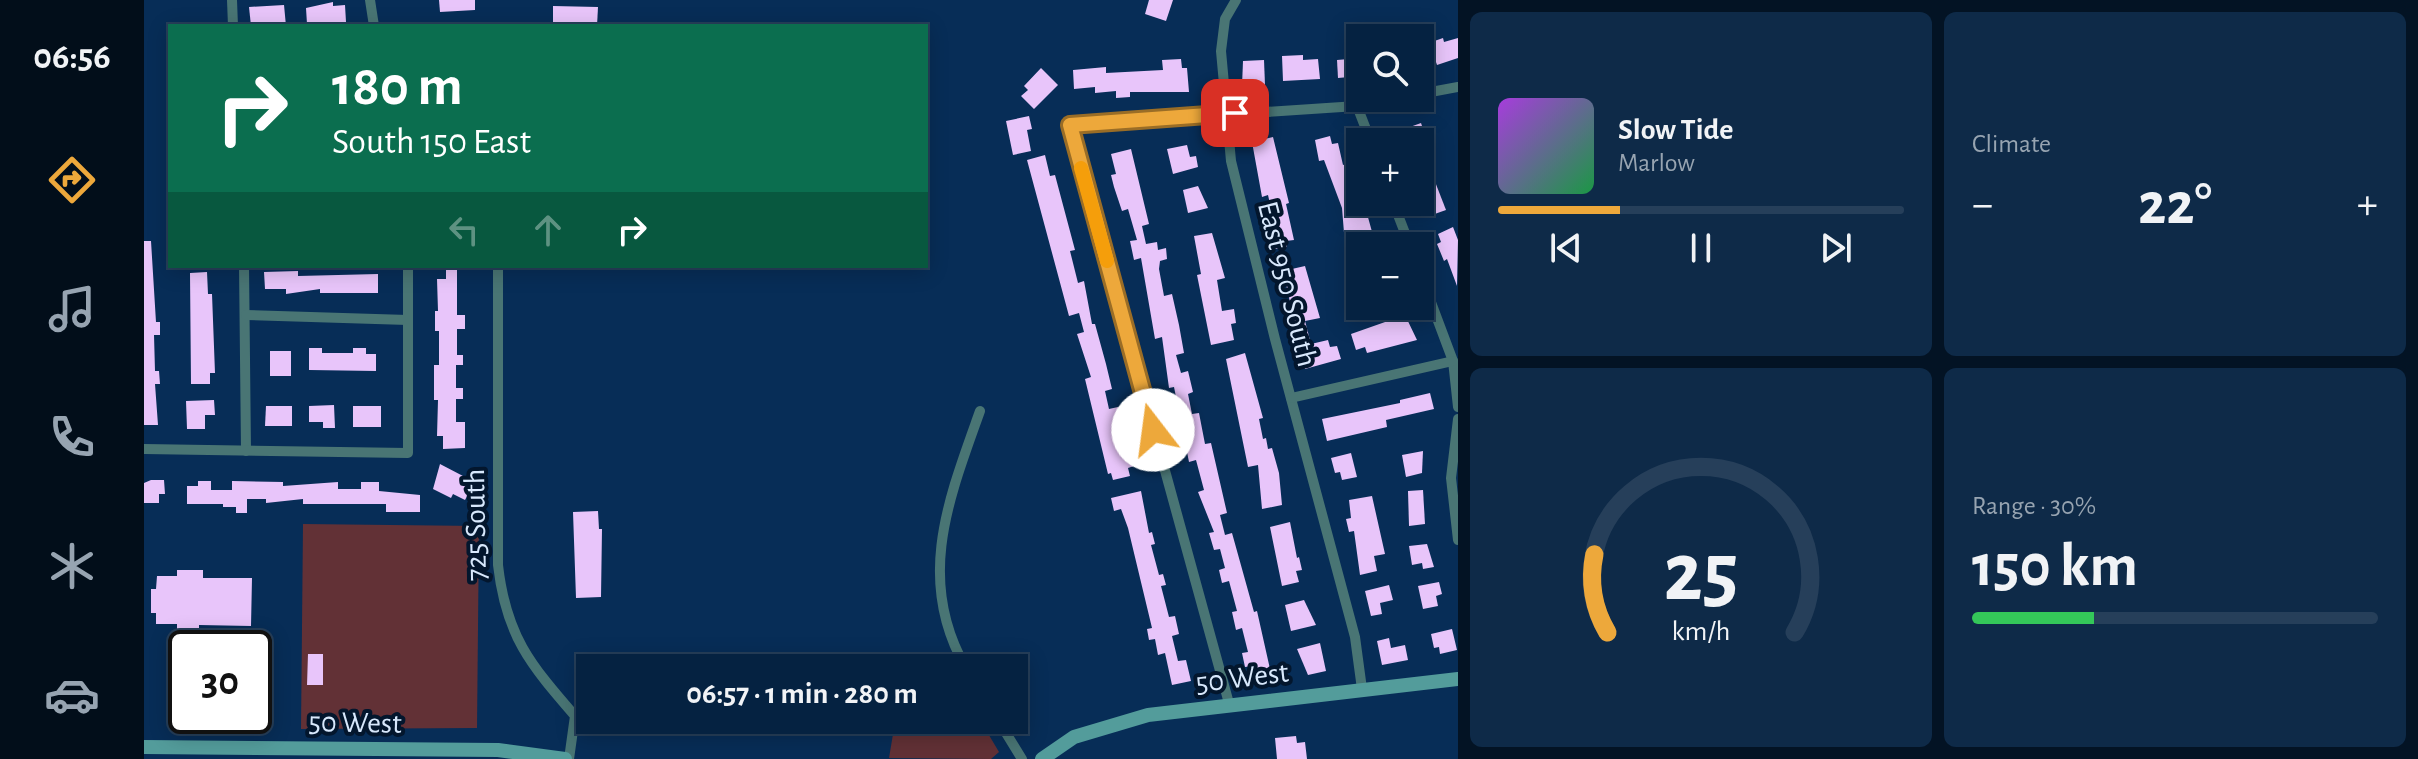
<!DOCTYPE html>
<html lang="en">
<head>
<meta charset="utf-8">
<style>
	body { margin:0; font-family:"Alegreya Sans",sans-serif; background:#0e2a48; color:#f1f3f6; height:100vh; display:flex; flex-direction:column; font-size:30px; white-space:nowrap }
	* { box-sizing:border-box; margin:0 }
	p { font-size:26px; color:#97a4b1 }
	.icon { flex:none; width:44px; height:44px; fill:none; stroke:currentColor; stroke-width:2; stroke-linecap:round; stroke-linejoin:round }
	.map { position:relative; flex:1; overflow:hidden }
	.side { display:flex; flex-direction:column; gap:12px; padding:12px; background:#031324; width:960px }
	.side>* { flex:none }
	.hud { position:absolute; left:24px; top:24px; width:760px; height:244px; border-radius:0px; box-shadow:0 4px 20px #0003,0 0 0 2px #263f5a; background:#0b6e4f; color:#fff; overflow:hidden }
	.controls { position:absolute; left:1202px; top:24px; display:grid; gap:16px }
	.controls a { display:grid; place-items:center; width:88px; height:88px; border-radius:0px; background:#052241; box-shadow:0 4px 20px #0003,0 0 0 2px #263f5a; font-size:40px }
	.speed { position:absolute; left:24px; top:630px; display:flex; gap:16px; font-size:40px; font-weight:700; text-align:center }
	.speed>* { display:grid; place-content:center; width:104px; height:104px; border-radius:50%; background:#052241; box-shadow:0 4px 20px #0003,0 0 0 2px #263f5a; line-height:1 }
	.speed .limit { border:4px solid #111; border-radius:12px; background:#fff; color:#111 }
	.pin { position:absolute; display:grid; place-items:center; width:68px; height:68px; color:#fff; margin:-34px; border-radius:16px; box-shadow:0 4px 12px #0006 }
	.me { position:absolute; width:88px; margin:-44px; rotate:345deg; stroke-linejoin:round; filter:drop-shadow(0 0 6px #0008) }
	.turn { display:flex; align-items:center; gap:28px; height:168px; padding:0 32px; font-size:36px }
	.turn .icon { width:104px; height:104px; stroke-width:2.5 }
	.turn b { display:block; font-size:56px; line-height:68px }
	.lanes { display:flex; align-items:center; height:76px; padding:0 32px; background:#0003; justify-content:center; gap:40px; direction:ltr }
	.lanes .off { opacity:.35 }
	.big { font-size:60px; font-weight:700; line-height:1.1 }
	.side .tile { flex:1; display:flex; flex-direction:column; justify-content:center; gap:12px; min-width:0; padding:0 28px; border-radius:12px; background:#0e2a48 }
	.side .dial { align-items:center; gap:0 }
	.dial svg { height:208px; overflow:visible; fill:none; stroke:#263f5a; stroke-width:7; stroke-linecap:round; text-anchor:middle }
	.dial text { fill:#f1f3f6; stroke:none }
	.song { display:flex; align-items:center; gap:24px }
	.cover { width:96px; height:96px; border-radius:12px; background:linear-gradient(135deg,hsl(280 70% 55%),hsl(140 70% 35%)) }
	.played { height:8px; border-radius:4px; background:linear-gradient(90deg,#eda83b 30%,#263f5a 30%) }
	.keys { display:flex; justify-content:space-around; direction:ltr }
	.heat { display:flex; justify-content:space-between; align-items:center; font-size:44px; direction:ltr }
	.charge { height:12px; border-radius:6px; background:linear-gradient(90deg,#34c759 30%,#263f5a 0) }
	.side .tiles { flex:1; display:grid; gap:12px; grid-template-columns:repeat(2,1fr) }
	.trip { position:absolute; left:432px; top:654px; width:452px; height:80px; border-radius:0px; background:#052241; box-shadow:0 4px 20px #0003,0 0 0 2px #263f5a; font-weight:700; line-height:80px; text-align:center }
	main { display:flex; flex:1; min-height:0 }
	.menu { display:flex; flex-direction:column; width:144px; justify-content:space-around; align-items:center; background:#020e1a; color:#97a4b1 }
	.menu .icon { width:56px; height:56px }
	.menu .on { color:#eda83b }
	.menu b { font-size:36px; color:#f1f3f6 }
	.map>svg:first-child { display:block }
</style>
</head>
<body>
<main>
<nav class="menu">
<b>06:56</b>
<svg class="icon on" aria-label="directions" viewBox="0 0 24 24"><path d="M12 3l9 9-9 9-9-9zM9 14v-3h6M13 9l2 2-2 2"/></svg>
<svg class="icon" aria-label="music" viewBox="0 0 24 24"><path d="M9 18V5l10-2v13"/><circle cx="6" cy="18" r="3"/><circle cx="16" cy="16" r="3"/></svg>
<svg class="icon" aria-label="phone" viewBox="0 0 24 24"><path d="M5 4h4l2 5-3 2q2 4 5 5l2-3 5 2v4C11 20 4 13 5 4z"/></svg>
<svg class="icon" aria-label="climate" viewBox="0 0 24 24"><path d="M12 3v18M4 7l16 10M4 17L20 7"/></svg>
<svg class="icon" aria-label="car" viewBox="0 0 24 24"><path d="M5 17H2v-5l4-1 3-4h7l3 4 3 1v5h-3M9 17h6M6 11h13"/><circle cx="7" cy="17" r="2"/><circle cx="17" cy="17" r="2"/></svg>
</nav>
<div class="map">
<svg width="1314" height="759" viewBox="0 0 1314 759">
	<rect width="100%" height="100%" fill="#072d57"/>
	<g fill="#623136">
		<polygon points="159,524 335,526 333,728 157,729"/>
		<polygon points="810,720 836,720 855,752 847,759 745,758 749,734 799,726"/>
	</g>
	<g fill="#e8c5fa">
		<polygon points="295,0 331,0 331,10 296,12"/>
		<polygon points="1005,0 1029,0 1022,21 1001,14"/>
		<polygon points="189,2 189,6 201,5 202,22 163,24 162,8"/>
		<polygon points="140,5 142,26 107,26 105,7"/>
		<polygon points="409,6 454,7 453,26 409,26"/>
		<polygon points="1299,38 1300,42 1314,38 1314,58 1293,65 1291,59 1278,63 1276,46"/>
		<polygon points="1159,55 1159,60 1174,59 1176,79 1139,81 1138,56"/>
		<polygon points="1216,58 1216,76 1194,78 1193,60"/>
		<polygon points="1037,59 1038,68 1043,68 1045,92 986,92 986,97 972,98 972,91 951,93 951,87 930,89 929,70 962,67 962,73 1019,70 1018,60"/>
		<polygon points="1120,60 1121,85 1098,86 1099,61"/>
		<polygon points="897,68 914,85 890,109 877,96 884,90 880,86"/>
		<polygon points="885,116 888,129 883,130 887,151 869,155 862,121"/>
		<polygon points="1277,123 1281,135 1274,138 1276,142 1256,142 1252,132"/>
		<polygon points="1186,136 1188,144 1194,143 1199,165 1202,164 1216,202 1220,203 1232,246 1216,246 1216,282 1201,245 1198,208 1180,160 1175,161 1171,140"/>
		<polygon points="1129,137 1145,203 1142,204 1150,240 1142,241 1143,247 1131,249 1130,222 1124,195 1118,197 1108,142"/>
		<polygon points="1276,143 1302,210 1285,216 1276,190"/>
		<polygon points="1043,145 1046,157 1052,156 1054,167 1029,174 1023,149"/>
		<polygon points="987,149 1005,224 998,226 1002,244 1013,242 1014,250 1022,248 1023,259 1016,261 1015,269 1020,296 1028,294 1035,325 1040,353 1032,355 1037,373 1044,371 1049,392 1044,394 1048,414 1055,413 1061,444 1067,443 1083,513 1076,515 1081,535 1088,533 1110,612 1113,611 1126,669 1110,673 1108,666 1101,667 1098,653 1104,652 1098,628 1092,630 1088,612 1093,611 1085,581 1078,583 1075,570 1081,568 1076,549 1070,550 1065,533 1070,532 1054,492 1060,490 1052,460 1045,462 1030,387 1025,388 1018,337 1011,339 997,258 990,260 986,241 993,240 984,209 978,211 970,187 967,175 972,174 967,154"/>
		<polygon points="901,155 906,176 911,175 931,250 926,251 934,283 940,281 948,324 951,324 962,364 968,389 961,391 965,409 974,407 977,419 972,420 978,449 985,447 990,466 984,468 986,476 969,480 967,473 964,474 941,379 947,377 933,334 940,332 935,313 925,316 883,160"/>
		<polygon points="1054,186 1064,208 1044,213 1039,190"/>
		<polygon points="1309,227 1314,240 1313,286 1303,259 1300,261 1293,244 1297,242 1294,234"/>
		<polygon points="1068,233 1081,278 1073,280 1078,311 1090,309 1092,323 1087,324 1090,340 1067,345 1053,275 1057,274 1050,236"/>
		<polygon points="0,241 7,241 12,322 16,322 16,335 10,335 11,371 15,371 16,384 11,384 14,425 0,425"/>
		<polygon points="302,266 313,266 313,315 321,315 321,329 313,329 313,355 319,355 319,365 312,365 312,388 319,388 319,399 312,399 312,422 321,422 321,448 299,449 299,436 293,436 294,400 290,400 290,365 295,365 295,331 291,331 291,311 294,311 293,279 302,279"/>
		<polygon points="1161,266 1176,318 1161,321 1167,344 1184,340 1186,347 1193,346 1197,359 1161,369 1139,271"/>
		<polygon points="154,271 154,276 234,274 234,293 176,293 176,289 142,294 142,289 121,289 120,272"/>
		<polygon points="63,272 64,294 68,294 71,373 66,373 66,384 47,384 46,273"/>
		<polygon points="1261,315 1273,340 1223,353 1221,347 1212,350 1207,334"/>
		<polygon points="165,348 178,348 178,353 209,353 209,348 222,348 222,354 232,354 232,371 165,370"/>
		<rect x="126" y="351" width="21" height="25"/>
		<polygon points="1101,353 1119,418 1115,419 1119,439 1122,438 1124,449 1128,448 1135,473 1138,505 1118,509 1114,465 1104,467 1082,359"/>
		<polygon points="1286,393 1290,409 1242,420 1243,427 1183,441 1178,419 1256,403 1256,400"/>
		<polygon points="70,400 71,415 61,415 61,429 43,429 42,401"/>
		<polygon points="190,405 191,428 179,428 179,422 165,422 165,406"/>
		<polygon points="122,406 148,406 148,426 121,426"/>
		<rect x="209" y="406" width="28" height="21"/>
		<polygon points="1279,451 1278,473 1262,477 1258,455"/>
		<polygon points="1207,453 1213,477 1198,480 1196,472 1191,473 1187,458"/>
		<polygon points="296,464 319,476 317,481 328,487 321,500 309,494 307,498 289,489"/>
		<polygon points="7,480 20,480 21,494 15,494 15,503 0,503 0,483"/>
		<polygon points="54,481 67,481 67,490 88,490 88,481 139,482 139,486 194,482 194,489 217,489 217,482 235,482 235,491 276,495 276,512 242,512 242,504 159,504 159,499 122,503 122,499 103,499 103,513 92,513 92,507 79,507 79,504 43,504 43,486 54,486"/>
		<polygon points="1279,490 1281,524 1265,526 1264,491"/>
		<polygon points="997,491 1005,533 1008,532 1011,544 1007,545 1015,575 1019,574 1022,585 1017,586 1025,617 1031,616 1035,634 1028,636 1034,661 1042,660 1047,681 1028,685 1021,653 1014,655 1011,639 1005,640 1003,629 1008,628 984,528 977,509 970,511 967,498"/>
		<polygon points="1228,496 1241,554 1230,556 1233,571 1216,575 1210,531 1205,532 1202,519 1207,518 1205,500"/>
		<polygon points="454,511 455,529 458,529 457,597 432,598 429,512"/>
		<polygon points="1146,522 1153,558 1155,557 1158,570 1152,571 1155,582 1138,586 1126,527"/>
		<polygon points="1283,544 1290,567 1279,569 1278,563 1268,565 1265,546"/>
		<polygon points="33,570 59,570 59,578 108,578 107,626 55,625 55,632 33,632 33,624 12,624 12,613 7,613 7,589 12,589 13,576 33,576"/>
		<polygon points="1295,582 1298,594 1292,596 1294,606 1279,609 1274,586"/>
		<polygon points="1245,585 1249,600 1236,603 1238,614 1227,616 1221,591"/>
		<polygon points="1160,600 1172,625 1147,631 1141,605"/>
		<polygon points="1308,629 1313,650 1296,654 1295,647 1290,648 1287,634"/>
		<polygon points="1245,638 1247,648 1261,645 1264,660 1238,665 1233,641"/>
		<polygon points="1176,643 1182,671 1164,675 1153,649"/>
		<polygon points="164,654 179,654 179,685 163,685"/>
		<polygon points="1152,736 1153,743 1161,742 1163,759 1133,759 1131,738"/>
	</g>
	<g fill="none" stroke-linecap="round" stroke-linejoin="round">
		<g stroke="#497574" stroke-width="10">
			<polyline points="88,0 89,26"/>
			<polyline points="226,0 230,26"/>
			<polyline points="1092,0 1081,19 1077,51 1087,161 1131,339 1211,637 1218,689"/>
			<polyline points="1276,94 1314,87"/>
			<polyline points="1213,106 1227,142"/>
			<polyline points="1249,202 1266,246"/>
			<polyline points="100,266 102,451"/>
			<path d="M354 266V565C362 636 386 664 431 716L425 759"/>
			<polyline points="1276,273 1309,361 1314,407"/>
			<polyline points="102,315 264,320"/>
			<polyline points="1147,398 1309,361"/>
			<polyline points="1314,419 1307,478 1314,540"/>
			<polyline points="0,449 264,453 264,266"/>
			<path d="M822 668C771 580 805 498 836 411"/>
			<polyline points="1086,707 926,125 1213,106 1257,98"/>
			<polyline points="854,720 878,759"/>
		</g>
		<g stroke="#539c9b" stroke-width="14">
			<polyline points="0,747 354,750 421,759"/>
			<polyline points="898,759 930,737 1004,715 1314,679"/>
		</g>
	</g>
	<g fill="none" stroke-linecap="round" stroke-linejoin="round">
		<g stroke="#9a6d26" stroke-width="20">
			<polyline id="route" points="1009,430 926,125 1091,113"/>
		</g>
		<use href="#route" stroke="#eda83b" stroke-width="14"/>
		<polyline stroke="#f59e0b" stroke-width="14" points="937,168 963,261"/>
	</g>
	<g text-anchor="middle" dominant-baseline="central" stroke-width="8" stroke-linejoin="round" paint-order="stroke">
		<g font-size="30" fill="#d8e8fc" stroke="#03162d">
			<text transform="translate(1143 284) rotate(76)">East 950 South</text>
			<text transform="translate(332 525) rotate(-91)">725 South</text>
			<text transform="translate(1098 678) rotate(-7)">50 West</text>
			<text transform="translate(211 723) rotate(1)">50 West</text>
		</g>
	</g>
</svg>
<div class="controls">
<a><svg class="icon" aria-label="search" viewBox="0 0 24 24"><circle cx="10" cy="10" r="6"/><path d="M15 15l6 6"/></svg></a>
<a>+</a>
<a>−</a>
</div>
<div class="speed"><div class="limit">30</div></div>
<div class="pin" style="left:1091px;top:113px;background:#d93025"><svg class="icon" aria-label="arrive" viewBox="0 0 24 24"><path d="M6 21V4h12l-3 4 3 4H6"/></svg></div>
<svg class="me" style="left:1009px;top:430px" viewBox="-20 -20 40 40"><circle r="19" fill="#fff"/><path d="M0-13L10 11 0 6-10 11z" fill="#eda83b"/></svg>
<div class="trip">06:57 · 1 min · 280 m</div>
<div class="hud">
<div class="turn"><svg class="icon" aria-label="right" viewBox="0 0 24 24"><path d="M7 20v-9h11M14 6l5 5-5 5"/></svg><div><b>180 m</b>South 150 East</div></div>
<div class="lanes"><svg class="icon off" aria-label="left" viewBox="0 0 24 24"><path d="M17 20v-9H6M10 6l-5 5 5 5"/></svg><svg class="icon off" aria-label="ahead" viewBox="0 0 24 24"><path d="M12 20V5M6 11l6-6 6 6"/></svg><svg class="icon" aria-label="right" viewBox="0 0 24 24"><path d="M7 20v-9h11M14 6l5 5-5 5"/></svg></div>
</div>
</div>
<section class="side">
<div class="tiles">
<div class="tile">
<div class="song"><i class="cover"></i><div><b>Slow Tide</b><p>Marlow</p></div></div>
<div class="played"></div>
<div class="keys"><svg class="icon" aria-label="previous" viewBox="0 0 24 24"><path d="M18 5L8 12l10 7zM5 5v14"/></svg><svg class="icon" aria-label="pause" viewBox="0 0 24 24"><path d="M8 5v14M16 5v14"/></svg><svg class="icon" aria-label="next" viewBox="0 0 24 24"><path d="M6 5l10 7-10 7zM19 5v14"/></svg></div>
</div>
<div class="tile"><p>Climate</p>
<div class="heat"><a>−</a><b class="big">22°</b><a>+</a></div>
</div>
<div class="tile dial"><svg viewBox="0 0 100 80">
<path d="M14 69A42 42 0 1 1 86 69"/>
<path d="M14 69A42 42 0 0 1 9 39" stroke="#eda83b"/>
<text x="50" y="56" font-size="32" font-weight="700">25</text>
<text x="50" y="72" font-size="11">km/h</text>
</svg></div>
<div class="tile"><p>Range · 30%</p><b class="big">150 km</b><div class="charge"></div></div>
</div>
</section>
</main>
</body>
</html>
